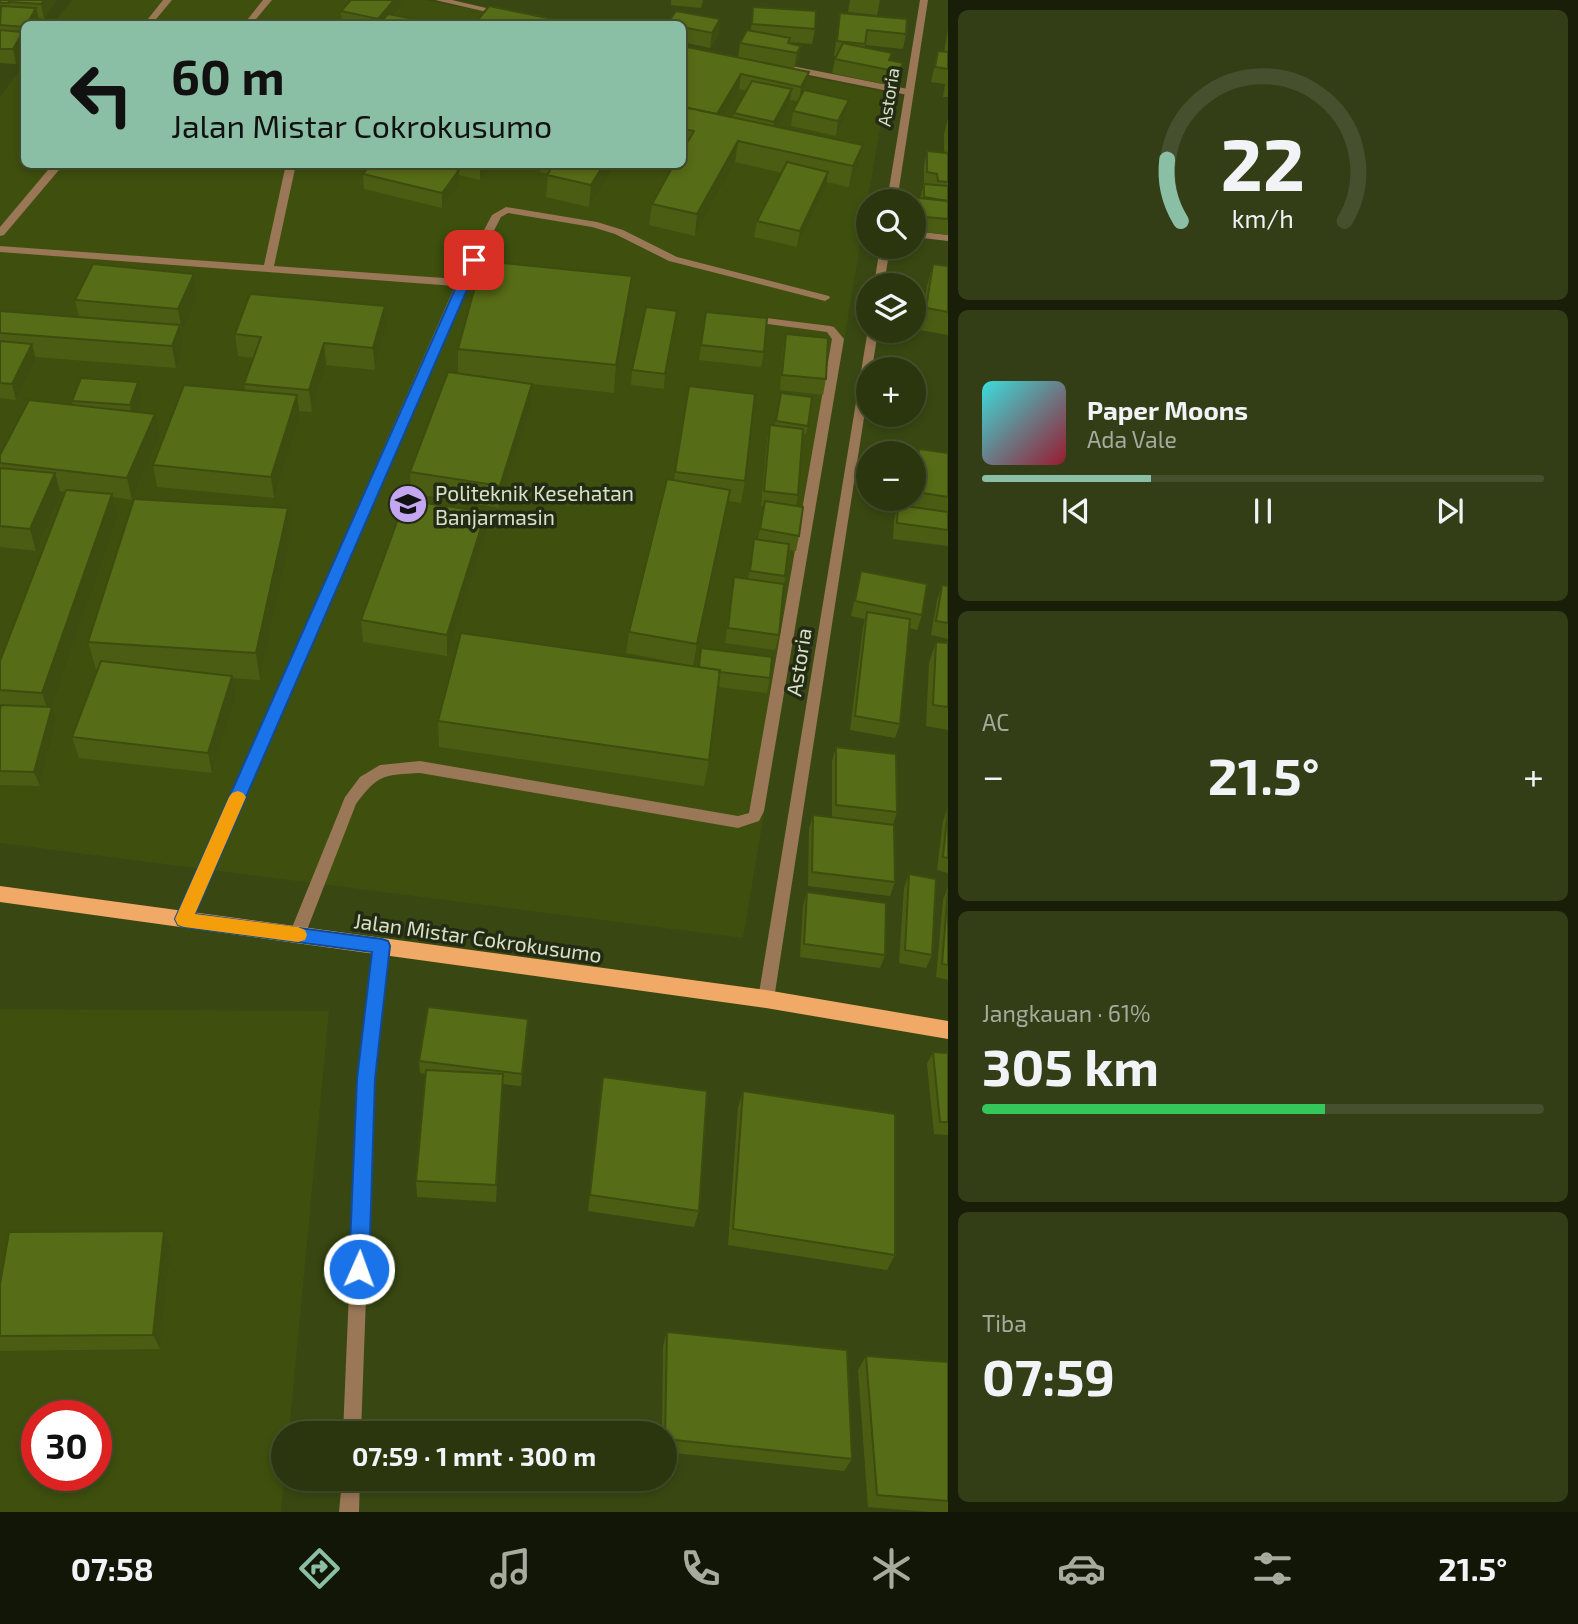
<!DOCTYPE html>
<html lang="id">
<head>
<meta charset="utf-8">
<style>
	body { margin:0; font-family:"Exo 2",sans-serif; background:#333e17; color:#f1f3f6; height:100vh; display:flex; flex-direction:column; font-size:26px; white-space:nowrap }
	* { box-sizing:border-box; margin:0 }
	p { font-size:23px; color:#a6ab9e }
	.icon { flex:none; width:38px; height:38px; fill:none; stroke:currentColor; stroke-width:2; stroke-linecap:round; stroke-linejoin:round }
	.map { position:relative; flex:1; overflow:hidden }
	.side { display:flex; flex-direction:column; gap:10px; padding:10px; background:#181e08; width:630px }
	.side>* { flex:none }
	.hud { position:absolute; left:21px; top:21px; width:665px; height:147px; border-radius:10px; box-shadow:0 4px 10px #0003,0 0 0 2px #47502e; background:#8abfa5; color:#111; overflow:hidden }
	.fabs { position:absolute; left:856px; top:189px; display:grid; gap:14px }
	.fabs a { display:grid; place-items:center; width:70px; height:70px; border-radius:50%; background:#2b360e; box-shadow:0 4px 10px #0003,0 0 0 2px #47502e; font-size:35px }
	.speed { position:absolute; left:21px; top:1400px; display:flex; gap:14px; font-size:35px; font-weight:700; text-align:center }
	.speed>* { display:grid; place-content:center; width:91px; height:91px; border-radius:50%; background:#2b360e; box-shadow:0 4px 10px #0003,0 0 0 2px #47502e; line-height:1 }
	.speed .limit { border:10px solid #d22; background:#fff; color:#111 }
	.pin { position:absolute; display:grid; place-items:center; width:60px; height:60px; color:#fff; margin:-30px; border-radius:14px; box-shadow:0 4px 10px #0006 }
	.me { position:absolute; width:77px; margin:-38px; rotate:2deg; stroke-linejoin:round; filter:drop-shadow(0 0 5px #0008) }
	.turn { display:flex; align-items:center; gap:24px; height:147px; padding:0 35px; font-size:32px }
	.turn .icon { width:91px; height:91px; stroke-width:2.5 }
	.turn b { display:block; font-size:49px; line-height:60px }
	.big { font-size:52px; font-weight:700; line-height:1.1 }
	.side .card { flex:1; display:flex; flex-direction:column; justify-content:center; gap:10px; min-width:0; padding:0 24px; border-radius:10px; background:#333e17 }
	.side .dial { align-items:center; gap:0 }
	.dial svg { height:182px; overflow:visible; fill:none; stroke:#47502e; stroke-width:7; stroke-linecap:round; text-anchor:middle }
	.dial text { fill:#f1f3f6; stroke:none }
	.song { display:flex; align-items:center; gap:21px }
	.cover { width:84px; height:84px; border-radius:10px; background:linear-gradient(135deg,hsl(180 70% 55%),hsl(350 70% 35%)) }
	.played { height:7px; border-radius:4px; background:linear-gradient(90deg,#8abfa5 30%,#47502e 30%) }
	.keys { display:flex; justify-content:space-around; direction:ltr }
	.heat { display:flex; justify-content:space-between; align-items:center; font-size:38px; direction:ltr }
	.charge { height:10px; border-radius:5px; background:linear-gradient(90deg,#34c759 61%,#47502e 0) }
	.trip { position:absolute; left:271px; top:1421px; width:406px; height:70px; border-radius:35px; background:#2b360e; box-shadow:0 4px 10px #0003,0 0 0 2px #47502e; font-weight:700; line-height:70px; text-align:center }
	.tabs { display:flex; height:112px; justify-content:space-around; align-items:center; background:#111606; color:#a6ab9e }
	.tabs .icon { width:49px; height:49px }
	.tabs .on { color:#8abfa5 }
	.tabs b { font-size:32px; color:#f1f3f6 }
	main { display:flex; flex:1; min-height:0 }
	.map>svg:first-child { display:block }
</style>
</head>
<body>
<main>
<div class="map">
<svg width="948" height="1512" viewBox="0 0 948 1512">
	<rect width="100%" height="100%" fill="#394812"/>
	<g fill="#3e4f0e" fill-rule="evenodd">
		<polygon points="72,0 425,0 548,24 53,24"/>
		<polygon points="683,52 886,92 743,938 0,843 0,97 24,64 24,164 682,164"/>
		<path d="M0 1009 329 1011 289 1433H284V1479L281 1512H0ZM37 1416H96V1475H37Z"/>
	</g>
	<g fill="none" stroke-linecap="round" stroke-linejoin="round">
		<g fill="#9a7757" fill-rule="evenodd">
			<polygon points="163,0 172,0 152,24 144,24"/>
			<polygon points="263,0 272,0 252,24 244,24"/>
			<polygon points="435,0 452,0 508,13 504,16"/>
			<polygon points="792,66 908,89 913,92 908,95 789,71 787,69"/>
			<polygon points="53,164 64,164 4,235 0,236 0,227"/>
			<polygon points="286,164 296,164 274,266 458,279 492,215 506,207 597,222 623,230 677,257 829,296 830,298 825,301 669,261 615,234 592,227 508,213 501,217 467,283 192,919 189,924 184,925 179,924 176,919 455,286 0,252 0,246 264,265"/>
			<path d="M749 316 830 326 834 327 844 339 764 811 759 821 738 828 420 773C384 775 378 774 356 804L305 935 302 940 297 942 292 940 289 935 345 797 360 777 380 765 420 761 738 816 749 813 832 339 827 332 745 321 743 319Z"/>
		</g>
		<g fill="#9a7757" fill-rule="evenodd">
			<polygon points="920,0 928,0 897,201 887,201"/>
			<polygon points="914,231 948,235 948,241 914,237"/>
			<polygon points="880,247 890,247 884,285 874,285"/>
			<polygon points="868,329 868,331 878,331 872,369 868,369 868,392 774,999 772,1004 766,1006 760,1004 758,999"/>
			<polygon points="382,939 387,941 390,946 374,1079 361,1433 343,1433 358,1079 374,946 377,941"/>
			<polygon points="342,1479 360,1479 359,1512 339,1512"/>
		</g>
		<polygon fill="#f0a966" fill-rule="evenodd" points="0,886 766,990 948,1021 948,1039 766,1008 0,902"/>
	</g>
	<g fill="#4b5d13" fill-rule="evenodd">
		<polygon points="0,0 56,0 44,19 39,18 40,23 38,24 24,24 24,50 16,64 0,63"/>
		<polygon points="671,0 703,0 701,8 671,5"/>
		<polygon points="850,0 880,0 877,15 848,12"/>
		<polygon points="402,6 395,15 435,23 435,24 342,24 341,11"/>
		<polygon points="753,7 815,29 812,44 790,42 790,44 801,46 798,60 794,68 738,58 740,43 751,30"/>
		<polygon points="840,13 906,34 903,49 865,45 865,47 892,53 890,60 903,63 900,78 896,87 832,73 836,56 834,56"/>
		<polygon points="682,24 719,34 710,48 682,42"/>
		<polygon points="948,29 948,97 943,97 945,84 931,82 938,51 944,52"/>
		<path d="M682 54 809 72 806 87 805 90 849 100 846 115 836 136 791 126 793 111 798 101 790 100 789 104 777 127 863 145 858 167 849 187 826 182V187L797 247 754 237 757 221 782 173 735 162 695 236 649 225 652 204 682 164ZM739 89 746 91 734 113 733 117 723 115Z"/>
		<polygon points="948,119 948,235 914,231 914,201 907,201 908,197 920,198 924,184 924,166 927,151 944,153 944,134"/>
		<polygon points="442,164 492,164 480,180 459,175 459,185 442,208 364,189 363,174 442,166"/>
		<polygon points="540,164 616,164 589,207 546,197 548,174 540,172"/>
		<polygon points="933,264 948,266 948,335 920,330 927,286"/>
		<polygon points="194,274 197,296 181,331 184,347 176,368 35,357 36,360 16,400 0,398 0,311 79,317 75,300"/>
		<polygon points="632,276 629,304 614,393 532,384 531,406 499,508 411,493 410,472 458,373 458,349"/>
		<polygon points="706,312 764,352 761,367 699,360"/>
		<polygon points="675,327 664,389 631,385 632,370"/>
		<polygon points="386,328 375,370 326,365 312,412 299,411 300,417 274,498 157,487 153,465 245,391 244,384 254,358 238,356 235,334"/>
		<polygon points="786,334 826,379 823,395 780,390 783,349"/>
		<polygon points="781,393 808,426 806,434 803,433 798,495 796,506 799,536 796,551 789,550 784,584 779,635 775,650 725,643 734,577 748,579 754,539 758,539 764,506 761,506 767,440 770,425 775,425"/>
		<polygon points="142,397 136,412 160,436 132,500 113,497 118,516 51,707 56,721 40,786 0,785 0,661 65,492 60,491 61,495 36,551 0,547 0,455 73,405 72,401"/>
		<polygon points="919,449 948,453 948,546 893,539 894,520 898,505 910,507 911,499 914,499 914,469"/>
		<polygon points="675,472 745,481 741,503 728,501 693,666 626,653 629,632 674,480"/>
		<polygon points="288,508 291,536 260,680 232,678 236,697 212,773 79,758 72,737 98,669 96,669 88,642"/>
		<polygon points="486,534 447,656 363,642 361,620"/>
		<polygon points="861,571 922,615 917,630 909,628 900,724 895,738 850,730 863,627 865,619 851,616"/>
		<polygon points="942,585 948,586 948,639 931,635 937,600"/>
		<polygon points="936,642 948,643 948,730 926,726 929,663"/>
		<polygon points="701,648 770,678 767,693 718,687 709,760 704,786 439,747 438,721 698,667"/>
		<polygon points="836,747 897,812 893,825 895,882 890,896 808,886 809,829 813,815 832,817 832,761"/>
		<polygon points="948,807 948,873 937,870 943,821"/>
		<polygon points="909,874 932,955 926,968 899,963 904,888"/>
		<polygon points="948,887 948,980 936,977 943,900"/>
		<polygon points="807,892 885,955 880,968 800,957 803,906"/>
		<polygon points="528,1032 521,1086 502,1084 496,1202 417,1197 416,1181 426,1074 420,1073 419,1061"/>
		<polygon points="933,1052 948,1053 948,1135 934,1134 927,1064"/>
		<polygon points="743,1091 895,1255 887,1270 728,1245 738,1108"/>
		<polygon points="601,1095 699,1211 694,1227 588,1211"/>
		<polygon points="164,1231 171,1247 160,1349 1,1351 0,1350 0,1284"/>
		<polygon points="667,1332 852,1459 844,1471 665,1452 665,1433 662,1433 663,1346"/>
		<polygon points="866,1356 948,1362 948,1512 930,1512 868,1507 858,1370"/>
	</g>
	<g fill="#3d4c0f">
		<polygon points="44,0 56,0 44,19 41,4"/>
		<polygon points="394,0 402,0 402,6 386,24 378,24 378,19"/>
		<polygon points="36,8 40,23 38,24 27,24"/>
		<polygon points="720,19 719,34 710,48 712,33"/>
		<polygon points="23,32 24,39 24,50 16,64 13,49"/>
		<polygon points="801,46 798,60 794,68 797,53"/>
		<polygon points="903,63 900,78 896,87 899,72"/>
		<polygon points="809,72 806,87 799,102 801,87"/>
		<polygon points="741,74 739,89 715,130 717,115"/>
		<polygon points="792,89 789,104 772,137 774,122"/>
		<polygon points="849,100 846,115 836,136 838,121"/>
		<polygon points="738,141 735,162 695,236 697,214"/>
		<polygon points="863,145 858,167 849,187 853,166"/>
		<polygon points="481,164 492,164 480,180 480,165"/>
		<polygon points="604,164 616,164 589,207 591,185"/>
		<polygon points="459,170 459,185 442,208 442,193"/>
		<polygon points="828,172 826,187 797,247 800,231"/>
		<polygon points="194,274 197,296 182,331 178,309"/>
		<polygon points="632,276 629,304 614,393 616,365"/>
		<polygon points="385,306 386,328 375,370 373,348"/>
		<polygon points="677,311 675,327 664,389 665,374"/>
		<polygon points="180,325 184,347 176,368 172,346"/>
		<polygon points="324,343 326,365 312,412 309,390"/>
		<polygon points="32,344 36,360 16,400 12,384"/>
		<polygon points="138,382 142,397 133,421 130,405"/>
		<polygon points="532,384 531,406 499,508 500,486"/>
		<polygon points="297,395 300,417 274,498 271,477"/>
		<polygon points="155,414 160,436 132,500 127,478"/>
		<polygon points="55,473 61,495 36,551 30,529"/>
		<polygon points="730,490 726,512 693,666 697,644"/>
		<polygon points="112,494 118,516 49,714 42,693"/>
		<polygon points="288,508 291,536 260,680 256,653"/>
		<polygon points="486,512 486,534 447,656 447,635"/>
		<polygon points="232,676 236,697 212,773 208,753"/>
		<polygon points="52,707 56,721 40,786 34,772"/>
		<polygon points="528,1019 528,1032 521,1086 522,1074"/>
		<polygon points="164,1231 171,1247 160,1349 153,1335"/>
	</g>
	<g fill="#576c16" stroke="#3d4c0f" stroke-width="2">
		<polygon points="0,0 10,0 9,3 0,3"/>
		<polygon points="10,0 44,0 41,4 9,2"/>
		<polygon points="351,0 394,0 378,19 341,11"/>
		<polygon points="1,6 36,8 27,24 24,24 24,27 0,25"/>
		<polygon points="489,6 577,24 486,24 476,22"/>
		<polygon points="753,7 816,11 815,29 752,24"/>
		<polygon points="676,11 720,19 712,33 682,27 682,24 667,24"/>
		<polygon points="840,13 907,19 906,34 867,30 865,44 837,41"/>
		<polygon points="388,14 435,23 434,24 379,24"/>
		<polygon points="0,30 23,32 13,49 0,49"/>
		<polygon points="747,30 790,38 788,43 801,46 797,53 740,43"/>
		<polygon points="843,43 892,53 889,60 903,63 899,72 835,59"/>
		<polygon points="687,47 809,72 801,87 741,74 717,114 688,108 687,109 682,108 682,54"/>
		<polygon points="938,51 948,52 948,69 935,67"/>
		<polygon points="752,81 792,89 774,122 734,113"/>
		<polygon points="804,90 849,100 838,121 793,111"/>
		<polygon points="688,108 863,145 853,166 738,141 697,214 652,204 674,164 682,164 682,151 694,131 682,129 682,117"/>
		<polygon points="927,151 948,153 948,182 938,181 937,174 927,172"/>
		<polygon points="787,162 828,172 800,231 757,221"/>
		<polygon points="371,164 435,164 459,170 442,193 363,174"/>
		<polygon points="554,164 604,164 591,185 547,175"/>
		<polygon points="924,184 948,186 948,201 924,197"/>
		<polygon points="908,197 948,201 948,219 914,216 914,201 908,201"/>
		<polygon points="482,261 632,276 616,365 458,349"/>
		<polygon points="93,264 194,274 178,309 75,300"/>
		<polygon points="933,264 948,266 948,312 926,308"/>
		<polygon points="250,294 385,306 373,348 324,343 309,390 244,384 261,337 235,334"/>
		<polygon points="646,307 677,311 665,374 632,370"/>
		<polygon points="0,311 180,325 172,346 0,333"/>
		<polygon points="706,312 767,318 764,352 701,345"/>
		<polygon points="786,334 828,338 826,379 782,375"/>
		<polygon points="0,341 32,344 12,384 0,383"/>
		<polygon points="448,372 532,384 500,486 410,472"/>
		<polygon points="81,378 138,382 130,405 72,401"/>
		<polygon points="184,385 297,395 271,477 153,465"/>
		<polygon points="689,386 755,394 745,481 675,472"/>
		<polygon points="781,393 812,397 808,426 776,421"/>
		<polygon points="29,400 155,414 127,478 0,463 0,455"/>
		<polygon points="770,425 803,429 798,495 764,491"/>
		<polygon points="919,449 948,453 948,497 916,492"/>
		<polygon points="0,468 55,473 30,529 0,526"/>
		<polygon points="667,479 730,490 697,644 629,632"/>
		<polygon points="66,490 112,494 42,693 0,690 0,661"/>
		<polygon points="134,499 288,508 256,653 88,642"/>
		<polygon points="405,500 486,512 447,635 361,620"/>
		<polygon points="765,501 803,507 799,536 760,529"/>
		<polygon points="898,505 948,512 948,530 897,523"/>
		<polygon points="754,539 789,544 785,576 750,571"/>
		<polygon points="861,571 927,584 922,615 855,601"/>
		<polygon points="734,577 784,584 779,635 728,628"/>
		<polygon points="942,585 948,586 948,623 936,621"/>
		<polygon points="867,612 910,619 900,724 855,716"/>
		<polygon points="461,633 720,670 709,760 438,721"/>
		<polygon points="936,642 948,643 948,707 933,705"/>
		<polygon points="701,648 772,657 770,678 719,672 720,670 699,667"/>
		<polygon points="101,661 232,676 208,753 72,737"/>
		<polygon points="1,705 52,707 34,772 0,771 0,710"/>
		<polygon points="836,747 896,754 897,812 836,805"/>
		<polygon points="948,809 948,858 943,857"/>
		<polygon points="813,815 894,825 895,882 812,872"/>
		<polygon points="909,874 936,879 932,955 905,950"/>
		<polygon points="948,891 948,965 942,964"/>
		<polygon points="807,892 886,903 885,955 804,944"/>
		<polygon points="428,1007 528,1019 522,1074 419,1061"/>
		<polygon points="933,1052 948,1053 948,1122 940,1122"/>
		<polygon points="426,1070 503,1074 496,1185 416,1181"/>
		<polygon points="603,1077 707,1091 699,1211 590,1195"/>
		<polygon points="743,1091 895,1114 895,1255 733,1229"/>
		<polygon points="164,1231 153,1335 0,1336 0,1284 9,1232"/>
		<polygon points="667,1332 847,1350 852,1459 665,1439"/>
		<polygon points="866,1356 948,1362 948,1501 877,1495"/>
	</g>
	<polygon fill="#1a73e8" stroke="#114b97" stroke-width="2" points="474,257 480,260 195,914 382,939 388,941 390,946 375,1079 369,1269 366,1276 359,1279 352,1276 349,1269 357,1079 372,952 184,927 178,925 175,919 468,260"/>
	<polygon fill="#f59e0b" points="238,791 243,793 246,797 195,914 298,927 305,930 307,935 305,940 298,942 184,927 178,925 175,919 229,797 232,793"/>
	<defs>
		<g id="university-disc" transform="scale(2.0125)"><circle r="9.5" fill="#c5a6f0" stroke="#242b15"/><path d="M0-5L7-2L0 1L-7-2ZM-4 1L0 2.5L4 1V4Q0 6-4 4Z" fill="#111"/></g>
	</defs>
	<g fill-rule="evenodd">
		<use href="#university-disc" x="408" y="504"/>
	</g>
	<g text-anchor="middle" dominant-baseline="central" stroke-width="7" stroke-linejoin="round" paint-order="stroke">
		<g font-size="18" fill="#d7e1c5" stroke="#242b15">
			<text transform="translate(888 97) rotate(-81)">Astoria</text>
		</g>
		<g font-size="21" fill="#d7e1c5" stroke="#242b15" text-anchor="start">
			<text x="435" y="492">Politeknik Kesehatan<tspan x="435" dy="24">Banjarmasin</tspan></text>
		</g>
		<g font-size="21" fill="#d7e1c5" stroke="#242b15">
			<text transform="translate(798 662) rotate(-81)">Astoria</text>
			<text transform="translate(478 937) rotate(8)">Jalan Mistar Cokrokusumo</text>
		</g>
	</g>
</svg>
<div class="fabs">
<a><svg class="icon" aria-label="search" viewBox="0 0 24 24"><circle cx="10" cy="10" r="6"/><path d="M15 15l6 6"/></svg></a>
<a><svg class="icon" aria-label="layers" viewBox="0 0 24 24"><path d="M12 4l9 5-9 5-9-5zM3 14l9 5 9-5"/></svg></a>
<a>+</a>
<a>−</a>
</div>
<div class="speed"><div class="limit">30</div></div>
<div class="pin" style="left:474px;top:260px;background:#d93025"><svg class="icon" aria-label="arrive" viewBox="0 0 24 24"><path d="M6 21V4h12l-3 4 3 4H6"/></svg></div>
<svg class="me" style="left:359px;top:1269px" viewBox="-20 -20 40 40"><circle r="17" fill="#1a73e8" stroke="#fff" stroke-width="3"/><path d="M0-11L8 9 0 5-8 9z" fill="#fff"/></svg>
<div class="trip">07:59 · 1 mnt · 300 m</div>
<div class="hud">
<div class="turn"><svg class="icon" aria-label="left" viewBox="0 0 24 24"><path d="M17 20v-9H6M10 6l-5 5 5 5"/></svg><div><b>60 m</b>Jalan Mistar Cokrokusumo</div></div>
</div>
</div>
<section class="side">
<div class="card dial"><svg viewBox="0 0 100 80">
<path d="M14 69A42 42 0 1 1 86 69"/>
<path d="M14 69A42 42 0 0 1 8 42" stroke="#8abfa5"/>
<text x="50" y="56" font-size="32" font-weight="700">22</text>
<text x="50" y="72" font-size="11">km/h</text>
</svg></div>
<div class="card">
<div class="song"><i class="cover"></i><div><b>Paper Moons</b><p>Ada Vale</p></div></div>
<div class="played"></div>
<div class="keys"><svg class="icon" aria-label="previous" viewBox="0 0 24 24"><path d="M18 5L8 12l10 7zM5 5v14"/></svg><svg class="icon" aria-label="pause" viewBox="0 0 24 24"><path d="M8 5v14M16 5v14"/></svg><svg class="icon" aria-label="next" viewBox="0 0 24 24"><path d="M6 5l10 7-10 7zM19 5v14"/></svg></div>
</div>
<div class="card"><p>AC</p>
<div class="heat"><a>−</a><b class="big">21.5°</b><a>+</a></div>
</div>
<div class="card"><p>Jangkauan · 61%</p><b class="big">305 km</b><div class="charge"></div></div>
<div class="card"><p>Tiba</p><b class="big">07:59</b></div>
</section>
</main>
<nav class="tabs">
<b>07:58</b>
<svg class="icon on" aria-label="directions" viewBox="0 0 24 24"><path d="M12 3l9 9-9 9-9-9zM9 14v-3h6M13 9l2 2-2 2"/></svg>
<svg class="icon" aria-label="music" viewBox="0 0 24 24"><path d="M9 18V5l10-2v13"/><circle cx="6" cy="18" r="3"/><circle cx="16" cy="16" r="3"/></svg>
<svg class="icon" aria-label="phone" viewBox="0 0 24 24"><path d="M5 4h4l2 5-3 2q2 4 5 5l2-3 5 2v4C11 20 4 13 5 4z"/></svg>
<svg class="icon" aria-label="climate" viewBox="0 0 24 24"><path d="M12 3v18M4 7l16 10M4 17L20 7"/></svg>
<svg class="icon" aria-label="car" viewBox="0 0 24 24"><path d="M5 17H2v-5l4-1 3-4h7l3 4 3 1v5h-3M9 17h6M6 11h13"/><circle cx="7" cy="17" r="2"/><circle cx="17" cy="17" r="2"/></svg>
<svg class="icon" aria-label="filters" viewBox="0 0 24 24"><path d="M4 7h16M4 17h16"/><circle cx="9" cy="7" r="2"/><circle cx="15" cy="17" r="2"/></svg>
<b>21.5°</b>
</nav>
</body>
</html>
